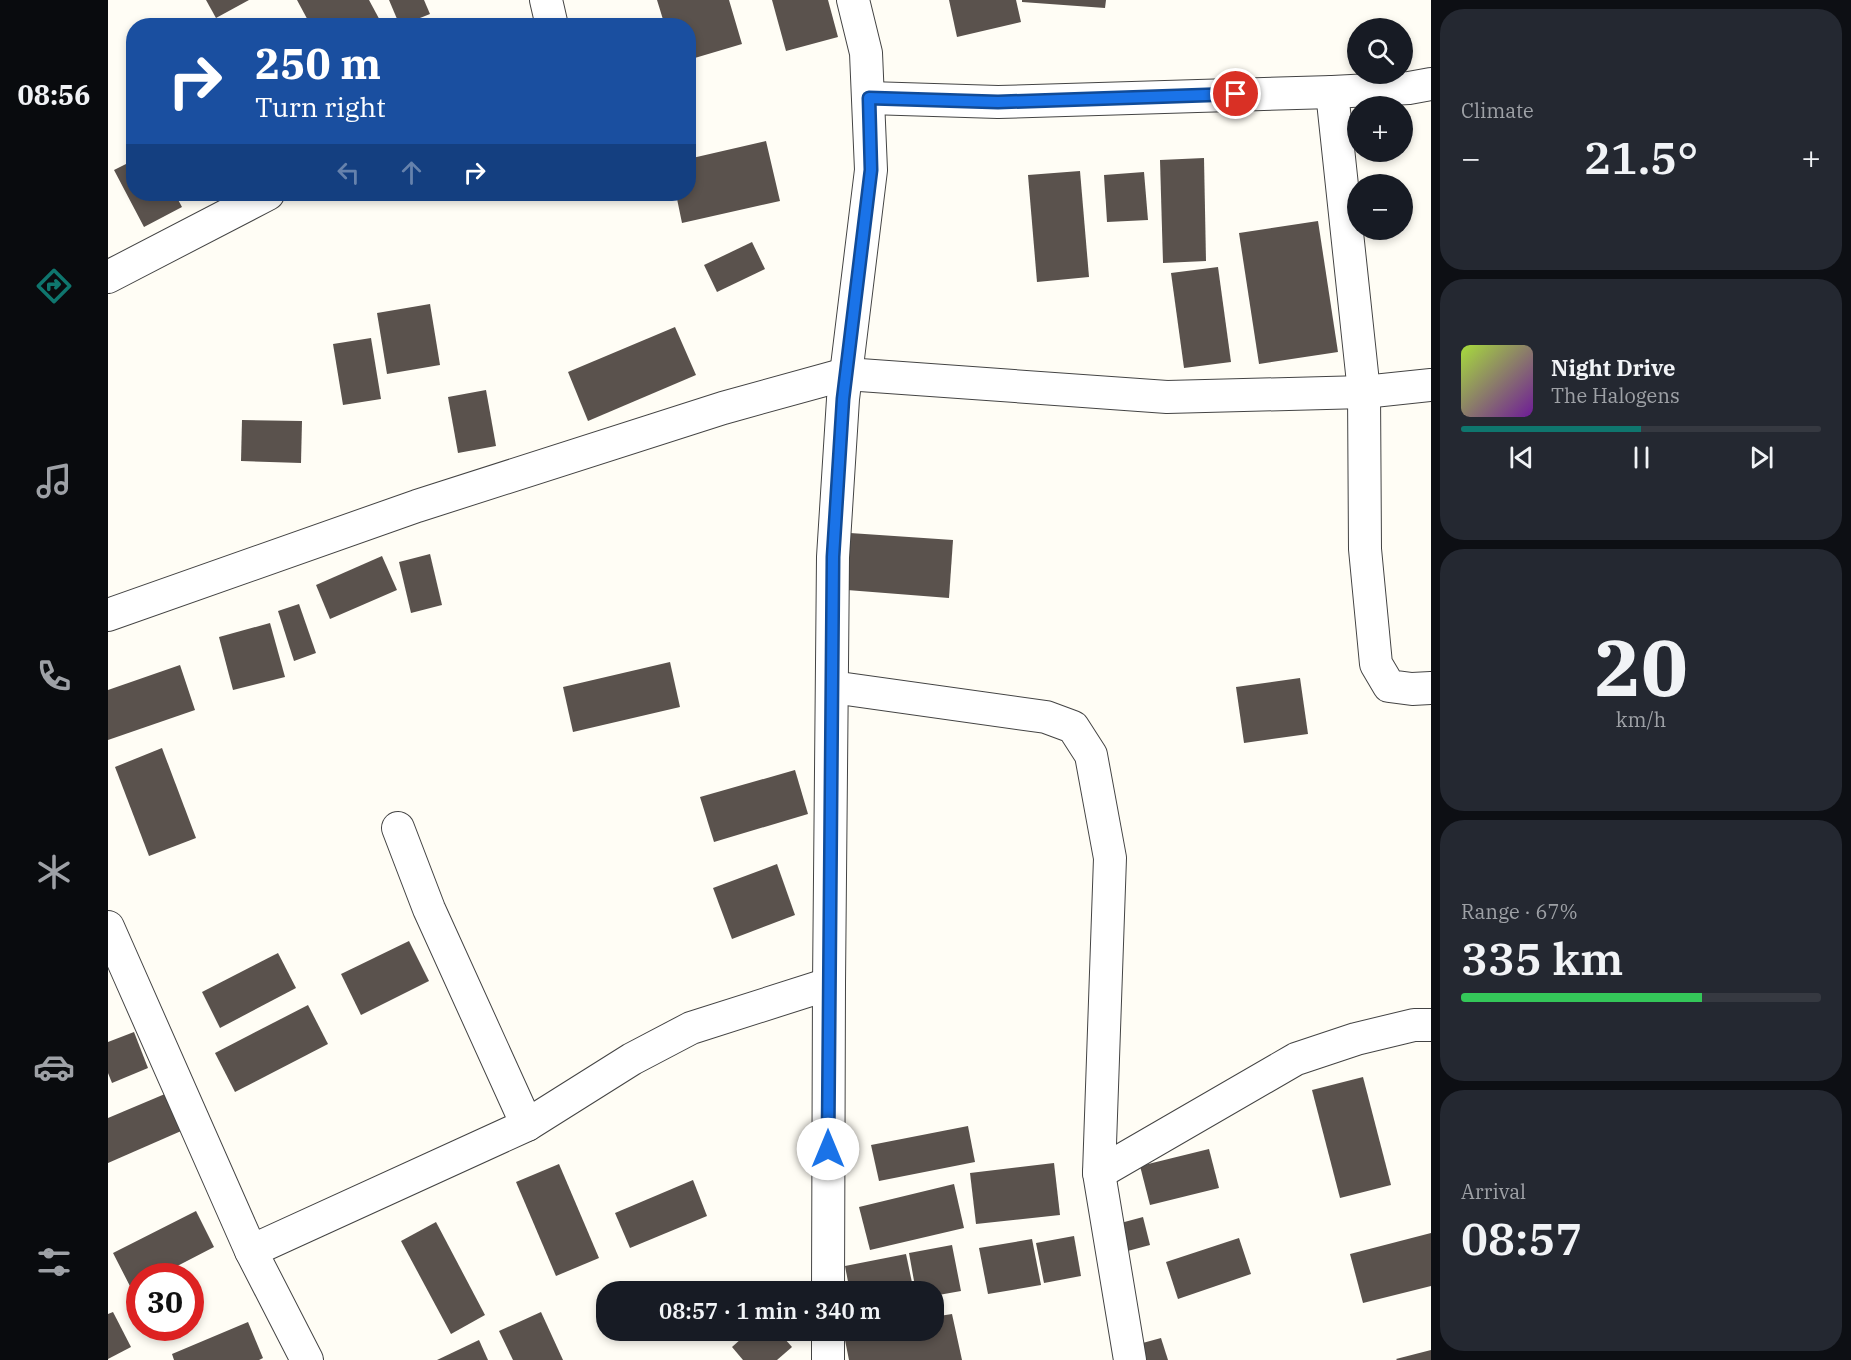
<!DOCTYPE html>
<html lang="en">
<head>
<meta charset="utf-8">
<style>
	body { margin:0; font-family:"IBM Plex Serif",serif; background:#242831; color:#f1f3f6; height:100vh; display:flex; flex-direction:column; font-size:22px; white-space:nowrap }
	* { box-sizing:border-box; margin:0 }
	p { font-size:20px; color:#9ea1a6 }
	.icon { flex:none; width:33px; height:33px; fill:none; stroke:currentColor; stroke-width:2; stroke-linecap:round; stroke-linejoin:round }
	.map { position:relative; flex:1; overflow:hidden }
	.sheet { display:flex; flex-direction:column; gap:9px; padding:9px; background:#0d0f14; width:420px }
	.sheet>* { flex:none }
	.hud { position:absolute; left:18px; top:18px; width:570px; height:183px; border-radius:24px; box-shadow:0 3px 9px #0003; background:#1a4fa0; color:#fff; overflow:hidden }
	.tools { position:absolute; left:1239px; top:18px; display:grid; gap:12px }
	.tools a { display:grid; place-items:center; width:66px; height:66px; border-radius:50%; background:#171b24; box-shadow:0 3px 9px #0003; font-size:30px }
	.speed { position:absolute; left:18px; top:1263px; display:flex; gap:12px; font-size:30px; font-weight:700; text-align:center }
	.speed>* { display:grid; place-content:center; width:78px; height:78px; border-radius:50%; background:#171b24; box-shadow:0 3px 9px #0003; line-height:1 }
	.speed .limit { border:9px solid #d22; background:#fff; color:#111 }
	.pin { position:absolute; display:grid; place-items:center; width:51px; height:51px; color:#fff; margin:-26px; border:3px solid #fff; border-radius:50%; box-shadow:0 2px 6px #0007 }
	.me { position:absolute; width:66px; margin:-33px; rotate:0deg; stroke-linejoin:round; filter:drop-shadow(0 0 4px #0008) }
	.turn { display:flex; align-items:center; gap:21px; height:126px; padding:0 30px; font-size:27px }
	.turn .icon { width:78px; height:78px; stroke-width:2.5 }
	.turn b { display:block; font-size:42px; line-height:51px }
	.lanes { display:flex; align-items:center; height:57px; padding:0 30px; background:#0003; justify-content:center; gap:30px; direction:ltr }
	.lanes .off { opacity:.35 }
	.big { font-size:45px; font-weight:600; line-height:1.1 }
	.sheet .widget { flex:1; display:flex; flex-direction:column; justify-content:center; gap:9px; min-width:0; padding:0 21px; border-radius:24px; background:#242831 }
	.sheet .dial { align-items:center; gap:0 }
	.dial b { font-size:78px; line-height:1 }
	.song { display:flex; align-items:center; gap:18px }
	.cover { width:72px; height:72px; border-radius:9px; background:linear-gradient(135deg,hsl(80 70% 55%),hsl(280 70% 35%)) }
	.played { height:6px; border-radius:3px; background:linear-gradient(90deg,#0f766e 50%,#363941 50%) }
	.keys { display:flex; justify-content:space-around; direction:ltr }
	.heat { display:flex; justify-content:space-between; align-items:center; font-size:33px; direction:ltr }
	.charge { height:9px; border-radius:4px; background:linear-gradient(90deg,#34c759 67%,#363941 0) }
	.trip { position:absolute; left:488px; top:1281px; width:348px; height:60px; border-radius:24px; background:#171b24; box-shadow:0 3px 9px #0003; font-weight:600; line-height:60px; text-align:center }
	main { display:flex; flex:1; min-height:0 }
	.tabs { display:flex; flex-direction:column; width:108px; justify-content:space-around; align-items:center; background:#090b0e; color:#9ea1a6 }
	.tabs .icon { width:42px; height:42px }
	.tabs .current { color:#0f766e }
	.tabs b { font-size:27px; color:#f1f3f6 }
	.map>svg:first-child { display:block }
</style>
</head>
<body>
<main>
<nav class="tabs">
<b>08:56</b>
<svg class="icon current" aria-label="directions" viewBox="0 0 24 24"><path d="M12 3l9 9-9 9-9-9zM9 14v-3h6M13 9l2 2-2 2"/></svg>
<svg class="icon" aria-label="music" viewBox="0 0 24 24"><path d="M9 18V5l10-2v13"/><circle cx="6" cy="18" r="3"/><circle cx="16" cy="16" r="3"/></svg>
<svg class="icon" aria-label="phone" viewBox="0 0 24 24"><path d="M5 4h4l2 5-3 2q2 4 5 5l2-3 5 2v4C11 20 4 13 5 4z"/></svg>
<svg class="icon" aria-label="climate" viewBox="0 0 24 24"><path d="M12 3v18M4 7l16 10M4 17L20 7"/></svg>
<svg class="icon" aria-label="car" viewBox="0 0 24 24"><path d="M5 17H2v-5l4-1 3-4h7l3 4 3 1v5h-3M9 17h6M6 11h13"/><circle cx="7" cy="17" r="2"/><circle cx="17" cy="17" r="2"/></svg>
<svg class="icon" aria-label="filters" viewBox="0 0 24 24"><path d="M4 7h16M4 17h16"/><circle cx="9" cy="7" r="2"/><circle cx="15" cy="17" r="2"/></svg>
</nav>
<div class="map">
<svg width="1323" height="1360" viewBox="0 0 1323 1360">
	<rect width="100%" height="100%" fill="#fffdf5"/>
	<g fill="#5a524d">
		<polygon points="98,0 141,0 108,18"/>
		<polygon points="189,0 261,0 275,26 203,26"/>
		<polygon points="281,0 316,0 322,14 292,26"/>
		<polygon points="549,0 621,0 634,44 580,60 580,26 557,26"/>
		<polygon points="664,0 720,0 730,37 678,51"/>
		<polygon points="841,0 908,0 913,22 849,37"/>
		<polygon points="914,0 998,0 997,8 914,2"/>
		<polygon points="658,141 672,201 574,223 568,194 580,194 580,159"/>
		<polygon points="1096,158 1098,261 1055,263 1052,160"/>
		<polygon points="26,160 26,194 67,194 74,207 36,227 6,170"/>
		<polygon points="972,171 981,277 929,282 920,175"/>
		<polygon points="1036,172 1040,220 999,222 996,175"/>
		<polygon points="1210,221 1230,352 1151,364 1131,233"/>
		<polygon points="644,242 657,269 609,292 596,265"/>
		<polygon points="1110,267 1123,362 1076,368 1063,273"/>
		<polygon points="322,304 332,365 279,374 269,313"/>
		<polygon points="567,327 588,375 480,421 460,372"/>
		<polygon points="263,338 273,399 235,405 225,344"/>
		<polygon points="378,390 388,446 350,453 340,397"/>
		<polygon points="134,420 194,421 193,463 133,461"/>
		<polygon points="742,533 845,540 841,598 739,590"/>
		<polygon points="322,554 334,605 303,613 291,562"/>
		<polygon points="274,556 289,590 222,619 208,585"/>
		<polygon points="191,604 208,653 186,661 170,611"/>
		<polygon points="162,623 177,677 125,690 111,637"/>
		<polygon points="562,662 572,707 465,732 455,687"/>
		<polygon points="72,665 87,710 0,740 0,690"/>
		<polygon points="1192,678 1200,734 1136,743 1128,687"/>
		<polygon points="54,748 88,838 41,856 7,767"/>
		<polygon points="687,770 700,814 606,842 592,797"/>
		<polygon points="669,864 687,915 624,939 605,888"/>
		<polygon points="301,941 321,981 253,1015 233,974"/>
		<polygon points="170,953 188,988 112,1028 94,992"/>
		<polygon points="200,1005 220,1044 127,1092 107,1053"/>
		<polygon points="26,1032 40,1068 4,1083 0,1073 0,1042"/>
		<polygon points="1255,1077 1283,1185 1232,1198 1204,1090"/>
		<polygon points="64,1091 80,1128 0,1163 0,1118"/>
		<polygon points="860,1126 867,1162 771,1181 763,1145"/>
		<polygon points="1101,1149 1111,1188 1042,1205 1032,1166"/>
		<polygon points="946,1163 952,1215 868,1224 862,1173"/>
		<polygon points="451,1164 491,1258 448,1276 408,1182"/>
		<polygon points="585,1180 599,1216 522,1248 507,1213"/>
		<polygon points="846,1184 856,1228 762,1250 751,1207"/>
		<polygon points="88,1211 106,1247 50,1276 32,1276 32,1286 24,1290 5,1253"/>
		<polygon points="1035,1217 1042,1245 1016,1252 1009,1224"/>
		<polygon points="328,1222 377,1315 343,1334 293,1241"/>
		<polygon points="1323,1233 1323,1286 1255,1303 1242,1254"/>
		<polygon points="966,1236 973,1276 936,1283 928,1243"/>
		<polygon points="1131,1238 1143,1274 1070,1299 1058,1262"/>
		<polygon points="924,1239 933,1285 880,1294 871,1248"/>
		<polygon points="844,1245 853,1291 825,1296 825,1292 808,1292 801,1253"/>
		<polygon points="798,1254 806,1292 742,1292 737,1266"/>
		<polygon points="5,1312 23,1347 0,1359 0,1314"/>
		<polygon points="433,1312 455,1360 405,1360 391,1331"/>
		<polygon points="844,1314 854,1360 741,1360 736,1335 760,1330 825,1330 825,1317"/>
		<polygon points="140,1322 155,1358 151,1360 66,1360 64,1354"/>
		<polygon points="643,1330 669,1330 684,1347 669,1360 635,1360 624,1347"/>
		<polygon points="1053,1338 1060,1360 1035,1360 1031,1344"/>
		<polygon points="371,1340 380,1360 329,1360"/>
		<polygon points="1323,1350 1323,1360 1289,1360 1288,1359"/>
	</g>
	<g fill="none" stroke-linecap="round" stroke-linejoin="round">
		<g stroke="#444" stroke-width="34">
			<g id="minor">
				<polyline points="438,0 444,26"/>
				<polyline points="1224,92 1256,392 1257,549 1268,664 1281,686 1304,689 1323,688"/>
				<polyline points="761,98 890,102 1224,92 1301,88 1323,84"/>
				<polyline points="0,277 160,194"/>
				<polyline points="0,615 309,506 615,408 738,374 1059,397 1256,392 1323,385"/>
				<polyline points="724,687 938,717 965,727 983,755 1002,858 991,1173 1022,1360"/>
				<polyline points="290,828 321,909 419,1125"/>
				<polyline points="0,927 143,1251 199,1360"/>
				<polyline points="991,1173 1188,1059 1248,1039 1306,1025 1323,1025"/>
				<polyline points="143,1251 419,1125 524,1059 583,1028 721,984"/>
				<polyline points="720,1292 721,984 725,557 735,399 763,170 758,53 745,0"/>
				<polyline points="720,1360 720,1330"/>
			</g>
		</g>
		<use href="#minor" stroke="#fff" stroke-width="32"/>
	</g>
	<g fill="none" stroke-linecap="round" stroke-linejoin="round">
		<g stroke="#114b97" stroke-width="15">
			<polyline id="route" points="720,1149 725,557 735,399 763,170 761,98 890,102 1128,94"/>
		</g>
		<use href="#route" stroke="#1a73e8" stroke-width="10"/>
	</g>
</svg>
<div class="tools">
<a><svg class="icon" aria-label="search" viewBox="0 0 24 24"><circle cx="10" cy="10" r="6"/><path d="M15 15l6 6"/></svg></a>
<a>+</a>
<a>−</a>
</div>
<div class="speed"><div class="limit">30</div></div>
<div class="pin" style="left:1128px;top:94px;background:#d93025"><svg class="icon" aria-label="arrive" viewBox="0 0 24 24"><path d="M6 21V4h12l-3 4 3 4H6"/></svg></div>
<svg class="me" style="left:720px;top:1149px" viewBox="-20 -20 40 40"><circle r="19" fill="#fff"/><path d="M0-13L10 11 0 6-10 11z" fill="#1a73e8"/></svg>
<div class="trip">08:57 · 1 min · 340 m</div>
<div class="hud">
<div class="turn"><svg class="icon" aria-label="right" viewBox="0 0 24 24"><path d="M7 20v-9h11M14 6l5 5-5 5"/></svg><div><b>250 m</b>Turn right</div></div>
<div class="lanes"><svg class="icon off" aria-label="left" viewBox="0 0 24 24"><path d="M17 20v-9H6M10 6l-5 5 5 5"/></svg><svg class="icon off" aria-label="ahead" viewBox="0 0 24 24"><path d="M12 20V5M6 11l6-6 6 6"/></svg><svg class="icon" aria-label="right" viewBox="0 0 24 24"><path d="M7 20v-9h11M14 6l5 5-5 5"/></svg></div>
</div>
</div>
<section class="sheet">
<div class="widget"><p>Climate</p>
<div class="heat"><a>−</a><b class="big">21.5°</b><a>+</a></div>
</div>
<div class="widget">
<div class="song"><i class="cover"></i><div><b>Night Drive</b><p>The Halogens</p></div></div>
<div class="played"></div>
<div class="keys"><svg class="icon" aria-label="previous" viewBox="0 0 24 24"><path d="M18 5L8 12l10 7zM5 5v14"/></svg><svg class="icon" aria-label="pause" viewBox="0 0 24 24"><path d="M8 5v14M16 5v14"/></svg><svg class="icon" aria-label="next" viewBox="0 0 24 24"><path d="M6 5l10 7-10 7zM19 5v14"/></svg></div>
</div>
<div class="widget dial"><b>20</b><p>km/h</p></div>
<div class="widget"><p>Range · 67%</p><b class="big">335 km</b><div class="charge"></div></div>
<div class="widget"><p>Arrival</p><b class="big">08:57</b></div>
</section>
</main>
</body>
</html>
